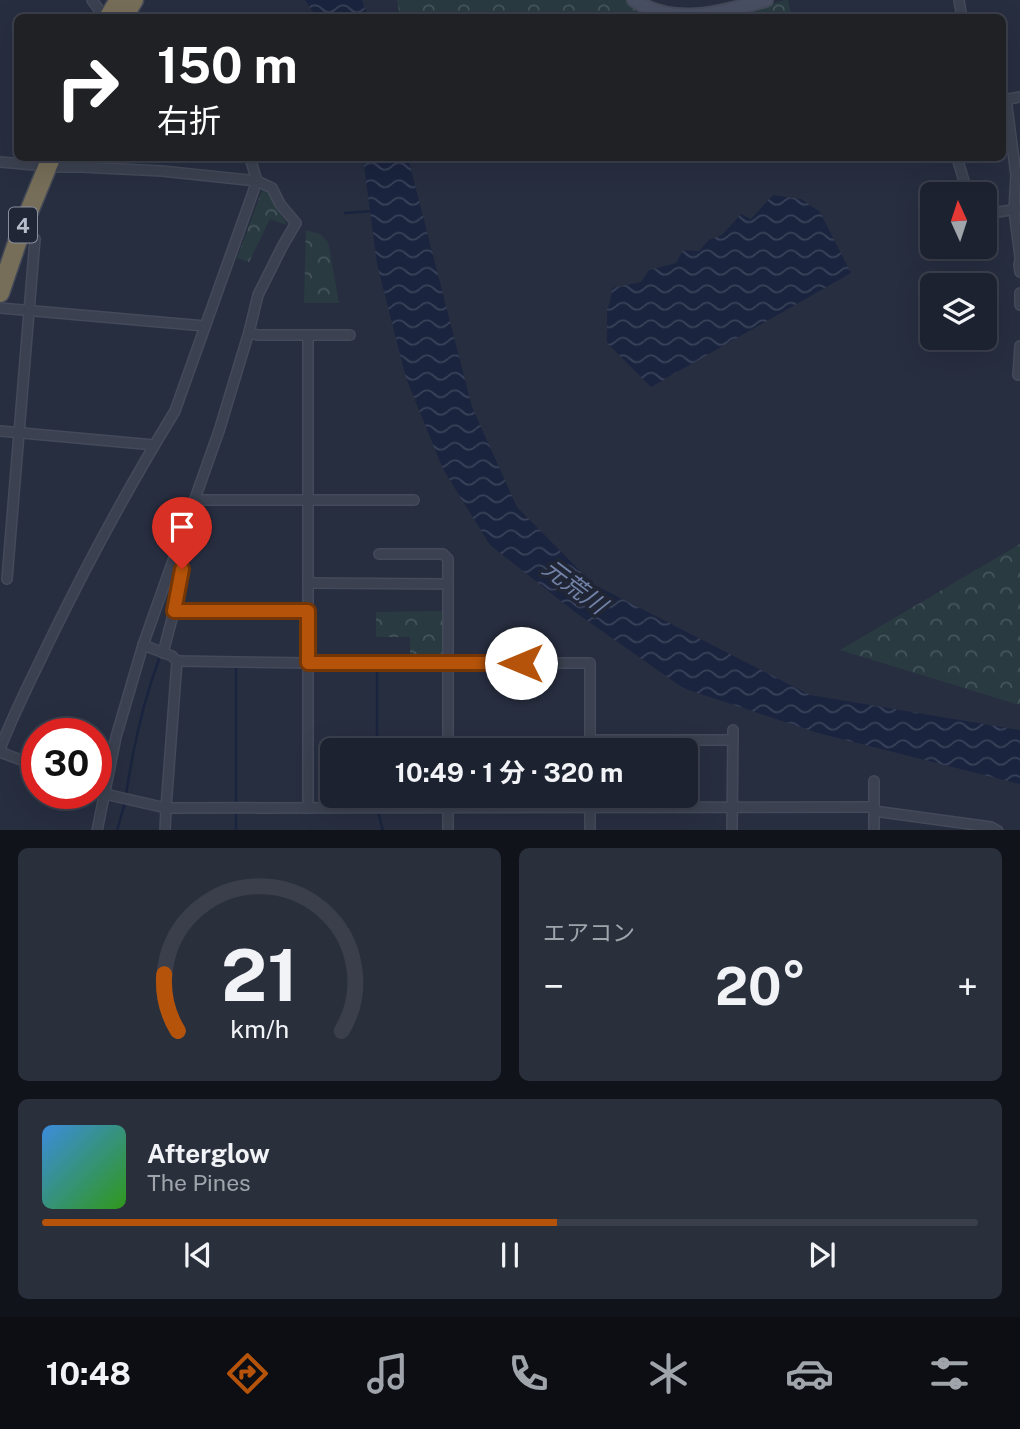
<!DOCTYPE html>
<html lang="ja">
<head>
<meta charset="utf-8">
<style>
	body { margin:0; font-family:"Public Sans","Noto Sans JP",sans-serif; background:#2a2f3c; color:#f1f3f6; height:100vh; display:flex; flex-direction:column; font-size:26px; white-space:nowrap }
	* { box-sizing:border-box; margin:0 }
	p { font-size:23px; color:#a0a4ab }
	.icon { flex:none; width:38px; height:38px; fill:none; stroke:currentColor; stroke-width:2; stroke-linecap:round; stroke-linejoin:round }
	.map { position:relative; height:830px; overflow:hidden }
	.panel { display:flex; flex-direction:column; gap:18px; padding:18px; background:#10131a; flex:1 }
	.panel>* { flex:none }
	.hud { position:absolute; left:14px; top:14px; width:992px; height:147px; border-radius:10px; box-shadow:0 7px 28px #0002,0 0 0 2px #3b3f4c; background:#202124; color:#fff; overflow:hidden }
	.needle { width:46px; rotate:357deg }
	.controls { position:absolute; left:920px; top:182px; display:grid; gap:14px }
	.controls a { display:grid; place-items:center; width:77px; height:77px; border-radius:10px; background:#1d2230; box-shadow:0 7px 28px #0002,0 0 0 2px #3b3f4c; font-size:35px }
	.speed { position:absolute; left:21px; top:718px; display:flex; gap:14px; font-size:35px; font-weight:700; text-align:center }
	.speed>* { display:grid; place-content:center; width:91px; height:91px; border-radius:50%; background:#1d2230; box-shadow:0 7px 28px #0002,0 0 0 2px #3b3f4c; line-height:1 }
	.speed .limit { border:10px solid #d22; background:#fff; color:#111 }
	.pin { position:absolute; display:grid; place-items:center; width:60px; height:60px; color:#fff; margin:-72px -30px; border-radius:50% 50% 50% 0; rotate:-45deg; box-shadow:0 0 7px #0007 }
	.pin .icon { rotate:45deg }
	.me { position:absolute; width:77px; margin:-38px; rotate:270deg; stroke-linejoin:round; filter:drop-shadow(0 0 5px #0008) }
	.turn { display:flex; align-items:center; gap:24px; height:147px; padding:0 28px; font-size:32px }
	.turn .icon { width:91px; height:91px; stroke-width:2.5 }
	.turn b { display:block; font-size:49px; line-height:60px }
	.big { font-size:52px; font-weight:700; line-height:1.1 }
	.panel .widget { flex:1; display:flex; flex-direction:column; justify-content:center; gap:10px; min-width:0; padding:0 24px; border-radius:10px; background:#2a2f3c }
	.panel .dial { align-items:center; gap:0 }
	.dial svg { height:182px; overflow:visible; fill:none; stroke:#3b3f4c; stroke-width:7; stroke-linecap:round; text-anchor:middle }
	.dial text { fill:#f1f3f6; stroke:none }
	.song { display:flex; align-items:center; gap:21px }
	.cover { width:84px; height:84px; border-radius:10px; background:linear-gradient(135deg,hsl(210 70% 55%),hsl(110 70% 35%)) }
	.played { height:7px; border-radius:4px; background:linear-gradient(90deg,#b45309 55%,#3b3f4c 55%) }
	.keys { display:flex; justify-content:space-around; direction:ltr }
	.heat { display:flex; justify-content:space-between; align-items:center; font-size:38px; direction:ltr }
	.panel .tiles { flex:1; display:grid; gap:18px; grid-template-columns:1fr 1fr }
	.widget:last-child { grid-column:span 2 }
	.trip { position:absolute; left:320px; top:738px; width:378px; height:70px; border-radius:10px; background:#1d2230; box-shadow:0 7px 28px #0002,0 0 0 2px #3b3f4c; font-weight:700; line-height:70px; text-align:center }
	.tab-bar { display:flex; height:112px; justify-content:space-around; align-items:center; background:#0c0e13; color:#a0a4ab }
	.tab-bar .icon { width:49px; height:49px }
	.tab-bar .active { color:#b45309 }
	.tab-bar b { font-size:32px; color:#f1f3f6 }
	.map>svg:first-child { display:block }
</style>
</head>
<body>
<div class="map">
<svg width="1020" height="831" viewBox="0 0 1020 831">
	<defs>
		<pattern id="forest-crowns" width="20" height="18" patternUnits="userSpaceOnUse" patternTransform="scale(1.75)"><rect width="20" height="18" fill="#293b41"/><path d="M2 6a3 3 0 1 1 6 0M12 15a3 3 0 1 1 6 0" fill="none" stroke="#46555b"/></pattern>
		<pattern id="water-waves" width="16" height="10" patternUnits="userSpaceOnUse" patternTransform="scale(1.75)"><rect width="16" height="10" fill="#1a243e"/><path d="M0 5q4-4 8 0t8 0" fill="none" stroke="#394259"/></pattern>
	</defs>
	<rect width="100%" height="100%" fill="#272e40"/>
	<g fill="url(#forest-crowns)">
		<polygon points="397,0 627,0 638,9 657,17 400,17"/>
		<polygon points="785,0 788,0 792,17 715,18 744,12"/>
		<polygon points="263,188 268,191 287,225 270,219 249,262 237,258"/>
		<polygon points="306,230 320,234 328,242 339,303 304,303"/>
		<polygon points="1020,544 1020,705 840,650"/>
		<polygon points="446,611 446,662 410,662 410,637 376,637 376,612"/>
	</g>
	<g fill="url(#water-waves)">
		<polygon points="305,0 362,0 368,17 316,17"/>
		<polygon points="363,158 408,158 472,407 517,507 593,584 810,695 1020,730 1020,784 818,733 683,688 575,612 490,545 443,469 406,378 377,264"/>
		<polygon points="773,195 801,199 820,212 851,273 651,387 607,343 607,310 610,302 612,288 641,282 649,270 676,263 683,250 699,251 709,240 722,235 741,214 751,219"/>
	</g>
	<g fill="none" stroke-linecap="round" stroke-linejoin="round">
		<g stroke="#1a243e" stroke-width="2.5">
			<polyline points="345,213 373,211"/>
			<polyline points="236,667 236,804"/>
			<polyline points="377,668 377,751"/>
			<path d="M126 795C133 747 143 702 160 656"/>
			<polyline points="377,796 378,811 383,831"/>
			<polyline points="236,811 236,831"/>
			<polyline points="117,831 125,802"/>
		</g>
		<g stroke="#444a59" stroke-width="12">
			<g id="street">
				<polyline points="92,0 105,18"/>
				<polyline points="959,0 962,18"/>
				<polyline points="1006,99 1016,175 1014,210 1020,257"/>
				<polyline points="1003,100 1020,97"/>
				<polyline points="957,158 968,194"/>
				<polyline points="0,162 34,165"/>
				<polyline points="47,167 81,167 162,171 257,181 272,188 280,204 296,223 282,247 258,295 249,332 219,431 143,645 116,737 97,831"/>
				<polyline points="985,214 1018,209"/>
				<polyline points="1020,260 1019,265 1020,272"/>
				<polyline points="1020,293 1020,305"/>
				<polyline points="0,308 205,326"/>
				<polyline points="249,332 257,335 308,335 308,808"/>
				<polyline points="308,335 350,335"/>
				<polyline points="1018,375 1020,346"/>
				<polyline points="0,431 154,445"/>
				<polyline points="196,500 414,500"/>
				<polyline points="379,554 443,554 448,559 448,751"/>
				<polyline points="171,567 182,569 174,611 308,611"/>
				<polyline points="7,579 35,239"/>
				<polyline points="308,583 448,584"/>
				<polyline points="143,645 172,656 177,661 166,808 165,831"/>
				<polyline points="163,653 174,611"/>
				<polyline points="177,661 308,663 590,663 590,751"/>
				<polyline points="590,740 733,740"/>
				<path d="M0 749C14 712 32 678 49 642 87 564 129 486 175 411L257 181 250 158"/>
				<polyline points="0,752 37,766"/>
				<polyline points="874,781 874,831"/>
				<polyline points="96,790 105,794 166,808 874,807"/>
				<polyline points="448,796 448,831"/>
				<polyline points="590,796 590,831"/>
				<polyline points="874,811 991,827 998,831"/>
				<polyline points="732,831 733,730"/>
			</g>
		</g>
		<g stroke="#444a59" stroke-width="16">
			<path id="secondary" d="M634 0C674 28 723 12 766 0"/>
		</g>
		<g stroke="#434957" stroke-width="21">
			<g id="highway">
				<polyline points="108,18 119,0"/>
				<polyline points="123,18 134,0"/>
				<polyline points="0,293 21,231 51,158"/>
			</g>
		</g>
		<use href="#street" stroke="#3b4150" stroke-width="9"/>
		<use href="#secondary" stroke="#494f63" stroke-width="12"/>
		<use href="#highway" stroke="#766e58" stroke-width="18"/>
	</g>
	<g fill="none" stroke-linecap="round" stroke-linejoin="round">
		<g stroke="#753606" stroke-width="18">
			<polyline id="route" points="182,569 174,611 308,611 308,663 521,663"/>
		</g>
		<use href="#route" stroke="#b45309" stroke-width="12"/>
	</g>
	<g text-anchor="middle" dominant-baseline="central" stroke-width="7" stroke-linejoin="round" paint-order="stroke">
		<rect fill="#202635" stroke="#8a8f9d" stroke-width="2" x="9" y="207.5" width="28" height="35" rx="5"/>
		<g font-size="21" font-weight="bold" fill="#b7bcca">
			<text x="23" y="225">4</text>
		</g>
		<g font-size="24" font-style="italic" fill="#7282a8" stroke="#202635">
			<text transform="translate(575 586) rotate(37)">元荒川</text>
		</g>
	</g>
</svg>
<div class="controls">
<a><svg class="needle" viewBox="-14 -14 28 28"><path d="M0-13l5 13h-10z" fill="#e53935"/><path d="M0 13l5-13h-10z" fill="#a0a4ab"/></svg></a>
<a><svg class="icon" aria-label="layers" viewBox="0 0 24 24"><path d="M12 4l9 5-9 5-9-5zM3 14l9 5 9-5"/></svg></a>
</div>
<div class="speed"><div class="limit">30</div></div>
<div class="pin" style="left:182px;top:569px;background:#d93025"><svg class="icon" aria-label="arrive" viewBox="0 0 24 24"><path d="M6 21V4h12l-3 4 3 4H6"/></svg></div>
<svg class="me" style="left:521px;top:663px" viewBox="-20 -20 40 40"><circle r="19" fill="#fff"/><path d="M0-13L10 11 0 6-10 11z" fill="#b45309"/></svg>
<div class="trip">10:49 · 1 分 · 320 m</div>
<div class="hud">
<div class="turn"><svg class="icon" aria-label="right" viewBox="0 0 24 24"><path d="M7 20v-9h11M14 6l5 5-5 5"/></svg><div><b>150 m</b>右折</div></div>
</div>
</div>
<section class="panel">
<div class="tiles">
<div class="widget dial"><svg viewBox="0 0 100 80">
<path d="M14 69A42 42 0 1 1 86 69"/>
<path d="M14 69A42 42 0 0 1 8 44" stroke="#b45309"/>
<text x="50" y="56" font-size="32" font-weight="700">21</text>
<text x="50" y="72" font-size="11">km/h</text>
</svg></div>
<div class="widget"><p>エアコン</p>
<div class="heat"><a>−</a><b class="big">20°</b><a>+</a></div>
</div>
<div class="widget">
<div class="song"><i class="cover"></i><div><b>Afterglow</b><p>The Pines</p></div></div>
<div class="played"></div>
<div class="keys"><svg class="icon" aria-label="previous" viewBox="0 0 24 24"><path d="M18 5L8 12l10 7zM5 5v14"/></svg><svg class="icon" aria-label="pause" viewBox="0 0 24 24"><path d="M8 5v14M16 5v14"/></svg><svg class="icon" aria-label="next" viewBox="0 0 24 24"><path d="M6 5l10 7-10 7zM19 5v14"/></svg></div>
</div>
</div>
</section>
<nav class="tab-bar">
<b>10:48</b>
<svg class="icon active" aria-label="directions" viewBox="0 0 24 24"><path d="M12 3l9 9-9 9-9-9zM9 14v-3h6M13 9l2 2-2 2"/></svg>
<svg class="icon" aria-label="music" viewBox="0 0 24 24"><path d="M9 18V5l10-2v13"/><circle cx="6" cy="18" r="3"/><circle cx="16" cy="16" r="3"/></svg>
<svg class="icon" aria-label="phone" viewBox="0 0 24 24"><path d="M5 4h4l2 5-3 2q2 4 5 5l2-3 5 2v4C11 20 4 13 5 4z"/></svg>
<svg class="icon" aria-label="climate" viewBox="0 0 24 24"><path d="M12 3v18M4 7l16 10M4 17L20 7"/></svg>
<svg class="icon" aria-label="car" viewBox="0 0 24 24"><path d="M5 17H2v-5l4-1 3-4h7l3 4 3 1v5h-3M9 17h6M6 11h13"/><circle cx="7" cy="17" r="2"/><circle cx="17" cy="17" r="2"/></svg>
<svg class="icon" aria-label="filters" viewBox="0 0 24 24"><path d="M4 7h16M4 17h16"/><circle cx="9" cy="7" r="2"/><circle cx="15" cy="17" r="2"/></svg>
</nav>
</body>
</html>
